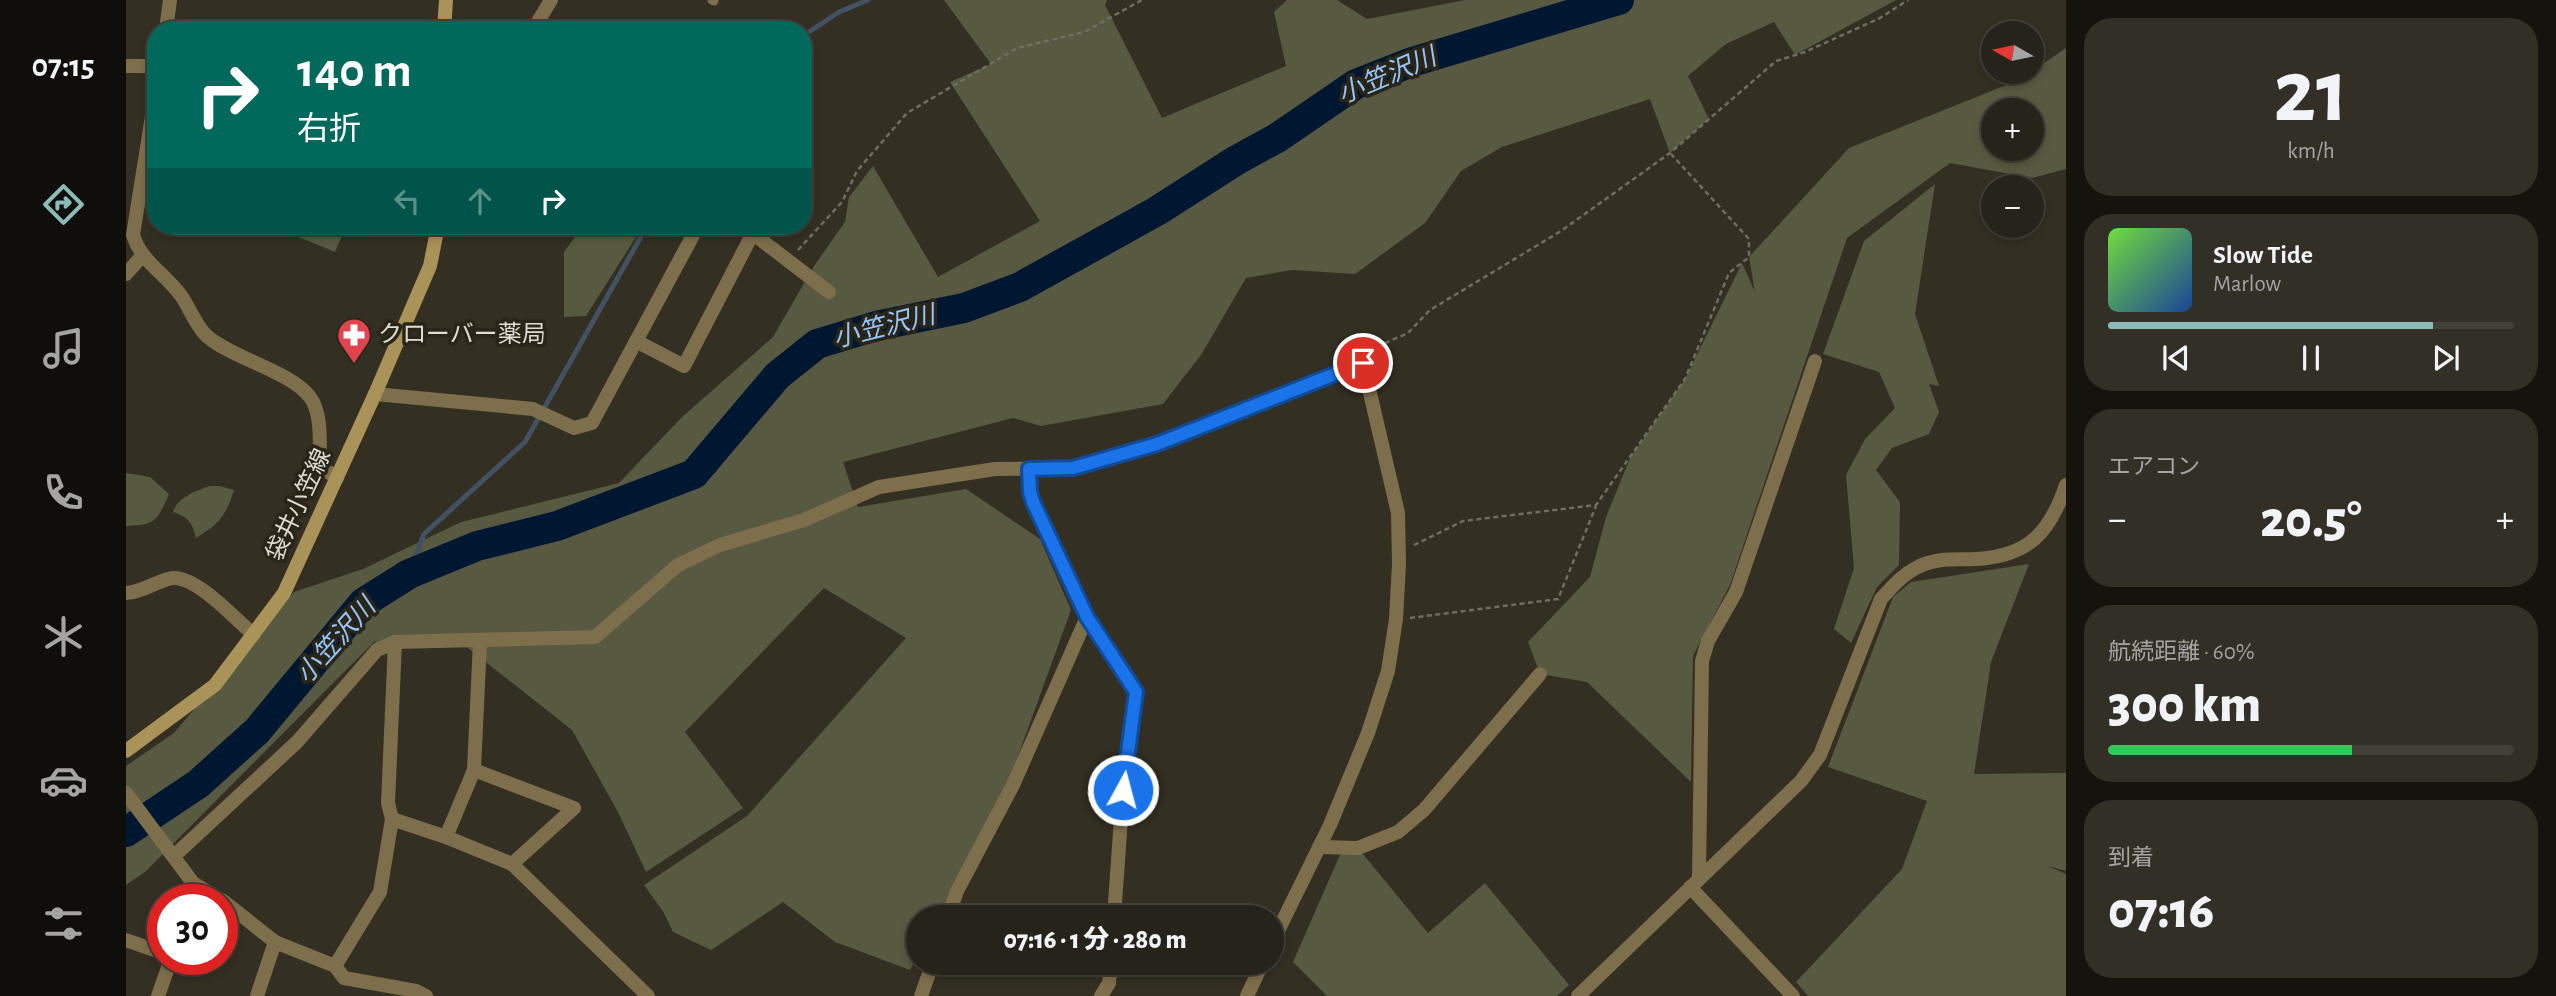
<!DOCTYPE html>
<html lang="ja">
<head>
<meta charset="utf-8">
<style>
	body { margin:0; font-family:"Alegreya Sans","Noto Sans JP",sans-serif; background:#322f27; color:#f1f3f6; height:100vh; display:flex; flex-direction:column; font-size:26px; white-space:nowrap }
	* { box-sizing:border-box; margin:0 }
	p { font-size:23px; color:#a4a4a2 }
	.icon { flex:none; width:38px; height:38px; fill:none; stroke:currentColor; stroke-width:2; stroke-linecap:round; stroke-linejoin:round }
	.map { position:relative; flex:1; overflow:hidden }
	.drawer { display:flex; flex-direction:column; gap:18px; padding:18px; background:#15130e; width:490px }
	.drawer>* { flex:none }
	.top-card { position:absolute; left:21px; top:21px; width:665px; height:214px; border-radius:28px; box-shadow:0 4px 10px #0003,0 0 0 2px #424039; background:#00695c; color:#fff; overflow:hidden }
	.needle { width:46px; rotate:279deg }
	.controls { position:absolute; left:1855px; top:21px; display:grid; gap:14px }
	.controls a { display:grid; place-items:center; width:63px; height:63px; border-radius:50%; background:#26231a; box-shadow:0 4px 10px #0003,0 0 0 2px #424039; font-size:35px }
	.speed { position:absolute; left:21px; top:884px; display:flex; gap:14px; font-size:35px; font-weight:700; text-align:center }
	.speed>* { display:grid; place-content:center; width:91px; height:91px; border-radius:50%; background:#26231a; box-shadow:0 4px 10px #0003,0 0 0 2px #424039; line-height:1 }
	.speed .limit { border:10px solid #d22; background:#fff; color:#111 }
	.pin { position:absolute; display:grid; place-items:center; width:60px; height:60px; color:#fff; margin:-30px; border:4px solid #fff; border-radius:50%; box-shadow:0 2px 7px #0007 }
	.me { position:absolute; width:77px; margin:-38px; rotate:7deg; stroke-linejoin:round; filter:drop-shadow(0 0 5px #0008) }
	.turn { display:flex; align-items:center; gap:24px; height:147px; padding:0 35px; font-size:32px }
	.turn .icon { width:91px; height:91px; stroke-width:2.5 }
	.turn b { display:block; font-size:49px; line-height:60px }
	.lanes { display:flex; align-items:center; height:66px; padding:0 35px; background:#0003; justify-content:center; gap:35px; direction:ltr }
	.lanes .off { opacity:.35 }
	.big { font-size:52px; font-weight:800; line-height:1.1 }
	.drawer .widget { flex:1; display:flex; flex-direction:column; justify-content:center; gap:10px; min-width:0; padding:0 24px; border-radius:28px; background:#322f27 }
	.drawer .dial { align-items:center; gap:0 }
	.dial b { font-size:91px; line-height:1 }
	.song { display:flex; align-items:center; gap:21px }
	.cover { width:84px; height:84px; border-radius:10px; background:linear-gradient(135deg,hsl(100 70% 55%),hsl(220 70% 35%)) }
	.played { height:7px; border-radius:4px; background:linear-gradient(90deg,#8bbbb9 80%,#424039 80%) }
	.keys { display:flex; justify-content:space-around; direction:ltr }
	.heat { display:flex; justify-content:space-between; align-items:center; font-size:38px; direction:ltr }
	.charge { height:10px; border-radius:5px; background:linear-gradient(90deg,#34c759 60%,#424039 0) }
	.trip { position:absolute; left:780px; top:905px; width:378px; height:70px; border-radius:35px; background:#26231a; box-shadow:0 4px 10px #0003,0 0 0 2px #424039; font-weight:800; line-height:70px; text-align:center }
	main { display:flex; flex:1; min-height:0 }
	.dock { display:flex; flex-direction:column; width:126px; justify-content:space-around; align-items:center; background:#0f0e0a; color:#a4a4a2 }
	.dock .icon { width:49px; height:49px }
	.dock .current { color:#8bbbb9 }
	.dock b { font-size:32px; color:#f1f3f6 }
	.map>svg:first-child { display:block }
</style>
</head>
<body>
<main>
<nav class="dock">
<b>07:15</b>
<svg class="icon current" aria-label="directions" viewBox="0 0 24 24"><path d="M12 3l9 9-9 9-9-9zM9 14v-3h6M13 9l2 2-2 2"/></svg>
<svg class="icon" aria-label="music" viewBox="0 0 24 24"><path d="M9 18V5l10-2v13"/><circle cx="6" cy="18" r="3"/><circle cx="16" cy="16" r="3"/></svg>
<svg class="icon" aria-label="phone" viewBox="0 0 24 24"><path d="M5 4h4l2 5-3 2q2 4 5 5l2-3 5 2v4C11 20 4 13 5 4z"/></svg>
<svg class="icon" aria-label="climate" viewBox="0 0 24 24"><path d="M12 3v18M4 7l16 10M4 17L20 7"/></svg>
<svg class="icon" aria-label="car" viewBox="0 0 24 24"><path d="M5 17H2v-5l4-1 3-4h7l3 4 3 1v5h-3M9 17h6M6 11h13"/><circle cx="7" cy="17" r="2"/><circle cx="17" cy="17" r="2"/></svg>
<svg class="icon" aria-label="filters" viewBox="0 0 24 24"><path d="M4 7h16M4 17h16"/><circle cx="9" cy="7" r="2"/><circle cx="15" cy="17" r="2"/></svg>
</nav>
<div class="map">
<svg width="1940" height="996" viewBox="0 0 1940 996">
	<rect width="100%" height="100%" fill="#332f22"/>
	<g fill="#575940" fill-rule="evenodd">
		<polygon points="818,0 981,0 979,5 1036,118 1160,66 1148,12 1161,0 1211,0 1241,19 1339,0 1770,0 1669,55 1648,22 1600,44 1562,76 1583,119 1544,153 1524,99 1376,147 1335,171 1299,223 1229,274 1166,270 1120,278 1075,355 1037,404 915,426 887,418 717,462 732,507 840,489 914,539 945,610 871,814 813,917 793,917 793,954 784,970 709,942 657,902 585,950 547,932 538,913 518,885 621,816 780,638 698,588 559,732 617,808 520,872 492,812 446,730 333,641 251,650 249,641 19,872 0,885 0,766 48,733 168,592 237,569 335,522 493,483 556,417 647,337 688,266 719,222 723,197 747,166 812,277 914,221 824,82 865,64"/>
		<path d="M1940 48V169L1906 178 1824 163 1721 238 1604 585 1567 656 1565 782 1461 682 1414 674 1402 642 1464 577 1480 517 1505 456 1559 379 1616 263 1629 292 1623 257 1723 148 1893 80ZM1867 110H1906V149H1867Z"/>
		<polygon points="1809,184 1789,314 1813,386 1803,384 1813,412 1803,434 1766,448 1750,470 1774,502 1773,565 1751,587 1725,643 1708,629 1728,568 1720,475 1739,439 1769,408 1753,372 1697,354 1738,241"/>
		<polygon points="146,226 220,226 209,252"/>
		<polygon points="457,226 517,226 460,316 438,317 438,252"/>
		<path d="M0 473 24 477 43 494C31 521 30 525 0 526Z"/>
		<path d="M84 486H94L108 490C100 516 93 524 70 538 66 522 62 517 47 512 53 496 68 492 84 486Z"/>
		<polygon points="1903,564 1865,662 1848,774 1940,773 1940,871 1922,866 1940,874 1940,996 1682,996 1670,982 1776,869 1801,801 1702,767 1767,597 1785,582"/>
		<polygon points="1217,848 1232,848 1302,933 1359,883 1443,985 1431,996 1201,996 1167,962"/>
	</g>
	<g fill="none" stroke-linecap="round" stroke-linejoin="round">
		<g stroke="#435262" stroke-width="5">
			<polyline points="677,36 713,12 742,0"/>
			<polyline points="283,574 298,534 399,442 521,226"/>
		</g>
		<polyline stroke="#001731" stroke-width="30" points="0,832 72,784 131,731 237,603 283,574 351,546 431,526 568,474 651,376 691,344 750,326 838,308 894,287 1031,211 1109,161 1151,138 1230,84 1286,62 1493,0"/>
		<g stroke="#706d62" stroke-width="2.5" stroke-dasharray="5 3.5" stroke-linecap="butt">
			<polyline points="672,250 716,202 731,171 781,113 891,48 958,32 1016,0"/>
			<polyline points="1245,352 1248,348 1282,333 1304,310 1435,231 1544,153 1650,61 1679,52 1754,18 1782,0"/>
			<polyline points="1288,545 1337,521 1470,505 1559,379 1603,273 1623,257 1623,239 1545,154"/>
			<polyline points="1284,618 1432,599 1470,506"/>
		</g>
		<polyline stroke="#7e6f4c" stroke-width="9" points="586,0 588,1"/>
		<g stroke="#7e6f4c" stroke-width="14">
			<polyline points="40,30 44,0"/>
			<polyline points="0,66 30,66"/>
			<path d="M30 91 7 235C15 262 40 274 56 297 64 309 71 328 82 337 108 359 164 371 184 397 197 415 193 444 194 466L211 478"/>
			<polyline points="617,226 703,292"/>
			<polyline points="0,274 16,256"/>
			<polyline points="510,341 558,366 627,233"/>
			<polyline points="249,394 407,409 448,428 466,423 572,226"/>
			<polyline points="903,469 904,492 907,502 961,617 1010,692 997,790 988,917"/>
			<path d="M0 593C18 592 34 579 47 578 72 577 109 619 128 635"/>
			<polyline points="348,770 448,808 386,864"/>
			<polyline points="0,793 67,883 95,900"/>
			<polyline points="266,819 320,837 386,864 522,996"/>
			<polyline points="320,837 348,770 354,641"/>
			<polyline points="1193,847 1232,848 1272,832 1298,810 1414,674"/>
			<polyline points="48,856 171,742 251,650 269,642 469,637 552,565 594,545 678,520 753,487 869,469 946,468 1031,444 1237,363 1272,513 1273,564 1270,619 1262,671 1242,733 1204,825 1146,943"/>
			<polyline points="1573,877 1576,661 1582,641 1610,592 1689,361"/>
			<polyline points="1564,887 1667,996"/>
			<polyline points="62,900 67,883"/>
			<polyline points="96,900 149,942 209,966 218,978 290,991 300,996"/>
			<polyline points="822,917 831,891 887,785 961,617"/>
			<polyline points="0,940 37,953"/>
			<polyline points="209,966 254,892 266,819 262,803 269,642"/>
			<polyline points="32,996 45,959"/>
			<polyline points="131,996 149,942"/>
			<polyline points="795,996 807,962"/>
			<polyline points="975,996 983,983 985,962"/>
			<polyline points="1121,996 1137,962"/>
		</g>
		<g stroke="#7e6f4c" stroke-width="14">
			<polyline points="407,30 425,0"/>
			<path d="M1452 996 1675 781 1694 755 1755 599C1766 587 1777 574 1792 567 1811 557 1831 560 1851 559 1903 556 1924 532 1940 485"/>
		</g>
		<g stroke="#aa9358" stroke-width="14">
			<polyline points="318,30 320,0"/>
			<polyline points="0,751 89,685 158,593 249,394 304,266 312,226"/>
		</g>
	</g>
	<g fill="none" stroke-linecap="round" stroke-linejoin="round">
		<g stroke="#114b97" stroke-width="18">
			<polyline id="route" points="997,790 1010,692 961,617 907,502 904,492 903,469 947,468 1031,444 1237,363"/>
		</g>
		<use href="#route" stroke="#1a73e8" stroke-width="12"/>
	</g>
	<defs>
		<g id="pharmacy-pin" transform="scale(1.75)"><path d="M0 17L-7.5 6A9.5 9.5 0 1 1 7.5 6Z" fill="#e0444e" stroke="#292518"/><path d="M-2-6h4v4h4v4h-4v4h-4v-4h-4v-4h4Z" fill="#fff"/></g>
	</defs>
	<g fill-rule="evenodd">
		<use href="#pharmacy-pin" x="228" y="335"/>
	</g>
	<g text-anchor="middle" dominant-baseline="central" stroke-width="7" stroke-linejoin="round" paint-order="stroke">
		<g font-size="24" fill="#dfdcd4" stroke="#292518" text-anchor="start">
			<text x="252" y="335">クローバー薬局</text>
		</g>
		<g font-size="24" fill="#dfdcd4" stroke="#292518">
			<text transform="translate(173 505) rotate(-65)">袋井小笠線</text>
		</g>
		<g font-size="26" font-style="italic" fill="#96c5fb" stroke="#292518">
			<text transform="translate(1261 76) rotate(-23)">小笠沢川</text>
			<text transform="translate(758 327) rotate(-14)">小笠沢川</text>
			<text transform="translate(210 641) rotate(-48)">小笠沢川</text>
		</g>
	</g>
</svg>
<div class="controls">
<a><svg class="needle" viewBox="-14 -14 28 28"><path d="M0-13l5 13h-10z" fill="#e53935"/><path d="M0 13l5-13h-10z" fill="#a4a4a2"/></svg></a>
<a>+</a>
<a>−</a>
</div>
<div class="speed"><div class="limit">30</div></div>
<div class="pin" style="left:1237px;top:363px;background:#d93025"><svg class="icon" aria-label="arrive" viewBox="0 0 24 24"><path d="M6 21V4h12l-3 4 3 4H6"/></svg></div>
<svg class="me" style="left:997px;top:790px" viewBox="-20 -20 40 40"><circle r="17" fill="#1a73e8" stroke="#fff" stroke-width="3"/><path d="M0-11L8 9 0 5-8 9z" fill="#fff"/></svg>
<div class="trip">07:16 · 1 分 · 280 m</div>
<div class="top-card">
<div class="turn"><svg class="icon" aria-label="right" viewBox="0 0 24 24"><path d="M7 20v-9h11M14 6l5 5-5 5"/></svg><div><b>140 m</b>右折</div></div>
<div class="lanes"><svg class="icon off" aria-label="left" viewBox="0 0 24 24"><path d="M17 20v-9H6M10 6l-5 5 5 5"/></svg><svg class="icon off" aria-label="ahead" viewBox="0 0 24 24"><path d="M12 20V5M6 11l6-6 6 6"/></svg><svg class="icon" aria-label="right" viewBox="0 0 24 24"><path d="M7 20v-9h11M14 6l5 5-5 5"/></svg></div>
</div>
</div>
<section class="drawer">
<div class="widget dial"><b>21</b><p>km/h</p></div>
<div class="widget">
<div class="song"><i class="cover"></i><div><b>Slow Tide</b><p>Marlow</p></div></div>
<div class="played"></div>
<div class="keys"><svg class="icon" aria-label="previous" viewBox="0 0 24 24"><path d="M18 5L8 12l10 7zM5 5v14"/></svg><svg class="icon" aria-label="pause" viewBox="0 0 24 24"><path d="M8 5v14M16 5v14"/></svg><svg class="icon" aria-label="next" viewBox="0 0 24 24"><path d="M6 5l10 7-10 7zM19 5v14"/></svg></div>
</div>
<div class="widget"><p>エアコン</p>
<div class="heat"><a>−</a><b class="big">20.5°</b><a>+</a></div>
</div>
<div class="widget"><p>航続距離 · 60%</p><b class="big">300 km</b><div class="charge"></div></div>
<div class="widget"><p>到着</p><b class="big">07:16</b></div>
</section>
</main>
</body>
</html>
